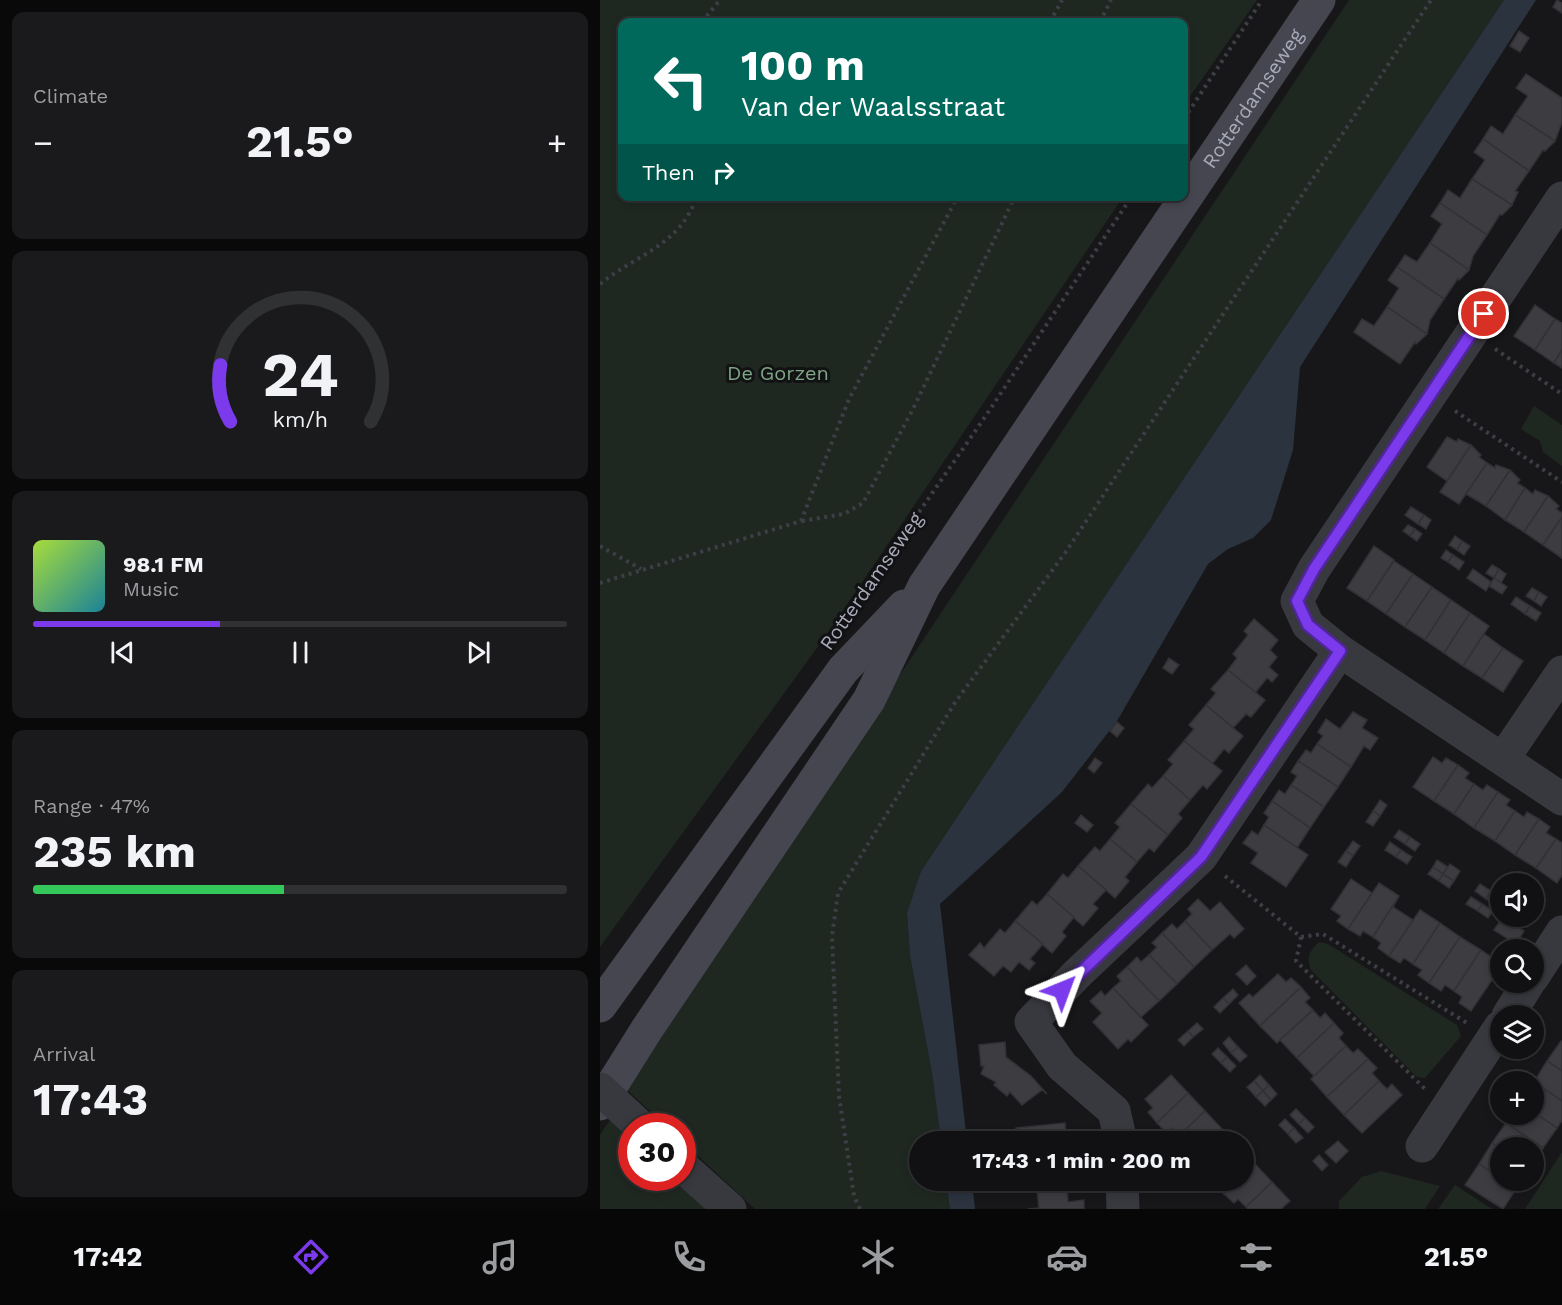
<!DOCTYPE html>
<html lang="en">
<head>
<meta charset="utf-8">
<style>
	body { margin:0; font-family:"Work Sans",sans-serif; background:#1a1a1c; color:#f1f3f6; height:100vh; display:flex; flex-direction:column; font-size:22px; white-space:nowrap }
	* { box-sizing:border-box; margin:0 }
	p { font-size:20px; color:#9c9da0 }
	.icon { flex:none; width:33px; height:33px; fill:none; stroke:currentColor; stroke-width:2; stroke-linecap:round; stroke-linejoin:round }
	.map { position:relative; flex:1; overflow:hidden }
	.sheet { display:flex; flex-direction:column; gap:12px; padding:12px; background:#09090a; width:600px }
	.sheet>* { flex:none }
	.top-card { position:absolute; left:18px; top:18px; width:570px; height:183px; border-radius:12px; box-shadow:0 3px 9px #0003,0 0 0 2px #303133; background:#00695c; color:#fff; overflow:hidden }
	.buttons { position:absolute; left:890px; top:873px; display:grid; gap:12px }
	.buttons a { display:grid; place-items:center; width:54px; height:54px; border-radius:50%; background:#111113; box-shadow:0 3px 9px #0003,0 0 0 2px #303133; font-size:30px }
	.speed { position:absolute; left:18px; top:1113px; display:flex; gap:12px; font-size:30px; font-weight:700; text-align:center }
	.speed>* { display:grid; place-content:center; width:78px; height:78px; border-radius:50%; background:#111113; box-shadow:0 3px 9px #0003,0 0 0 2px #303133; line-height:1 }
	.speed .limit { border:9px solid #d22; background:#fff; color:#111 }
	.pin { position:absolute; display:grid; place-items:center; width:51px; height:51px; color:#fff; margin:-26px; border:3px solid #fff; border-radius:50%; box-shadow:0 2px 6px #0007 }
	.me { position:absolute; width:66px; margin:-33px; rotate:44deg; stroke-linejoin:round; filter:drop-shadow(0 0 4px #0008) }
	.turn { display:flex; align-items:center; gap:21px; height:126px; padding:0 24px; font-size:27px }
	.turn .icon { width:78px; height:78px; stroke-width:2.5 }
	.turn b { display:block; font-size:42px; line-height:51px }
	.then { display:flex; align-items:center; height:57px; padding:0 24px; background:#0003; gap:12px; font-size:22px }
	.big { font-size:45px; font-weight:700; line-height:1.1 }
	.sheet .widget { flex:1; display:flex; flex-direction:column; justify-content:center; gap:9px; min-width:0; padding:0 21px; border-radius:12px; background:#1a1a1c }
	.sheet .dial { align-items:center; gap:0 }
	.dial svg { height:156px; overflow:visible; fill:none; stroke:#303133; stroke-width:7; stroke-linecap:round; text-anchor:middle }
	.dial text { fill:#f1f3f6; stroke:none }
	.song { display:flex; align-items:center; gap:18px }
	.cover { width:72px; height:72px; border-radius:9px; background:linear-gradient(135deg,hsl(80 70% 55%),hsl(190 70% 35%)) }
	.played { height:6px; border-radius:3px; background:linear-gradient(90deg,#7c3aed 35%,#303133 35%) }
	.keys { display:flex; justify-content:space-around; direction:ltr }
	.heat { display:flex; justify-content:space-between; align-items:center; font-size:33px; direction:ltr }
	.charge { height:9px; border-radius:4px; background:linear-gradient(90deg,#34c759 47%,#303133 0) }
	.trip { position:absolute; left:309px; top:1131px; width:345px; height:60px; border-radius:30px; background:#111113; box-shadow:0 3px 9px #0003,0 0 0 2px #303133; font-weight:700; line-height:60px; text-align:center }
	.tabs { display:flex; height:96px; justify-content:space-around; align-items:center; background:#070708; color:#9c9da0 }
	.tabs .icon { width:42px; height:42px }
	.tabs .current { color:#7c3aed }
	.tabs b { font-size:27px; color:#f1f3f6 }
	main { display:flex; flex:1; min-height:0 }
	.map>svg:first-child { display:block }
</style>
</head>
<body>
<main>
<section class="sheet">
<div class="widget"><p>Climate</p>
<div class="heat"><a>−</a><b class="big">21.5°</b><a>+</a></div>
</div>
<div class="widget dial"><svg viewBox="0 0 100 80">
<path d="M14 69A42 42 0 1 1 86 69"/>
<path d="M14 69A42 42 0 0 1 9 40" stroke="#7c3aed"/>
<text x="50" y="56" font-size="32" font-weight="700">24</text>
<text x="50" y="72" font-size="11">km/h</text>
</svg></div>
<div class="widget">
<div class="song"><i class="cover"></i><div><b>98.1 FM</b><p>Music</p></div></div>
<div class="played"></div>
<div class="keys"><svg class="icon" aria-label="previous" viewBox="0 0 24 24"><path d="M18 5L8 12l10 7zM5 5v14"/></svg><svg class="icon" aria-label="pause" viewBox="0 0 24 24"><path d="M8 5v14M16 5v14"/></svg><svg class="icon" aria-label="next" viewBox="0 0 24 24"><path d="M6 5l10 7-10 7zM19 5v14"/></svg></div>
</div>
<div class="widget"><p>Range · 47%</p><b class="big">235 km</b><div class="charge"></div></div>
<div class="widget"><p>Arrival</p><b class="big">17:43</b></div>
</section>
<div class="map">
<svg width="962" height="1209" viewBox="0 0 962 1209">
	<rect width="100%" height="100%" fill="#171719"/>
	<g fill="#1e2821">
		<polygon points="0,0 657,0 584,105 584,22 22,22 22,196 523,197 227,634 0,947"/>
		<polygon points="749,0 904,0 321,871 307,913 310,956 332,1073 341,1141 320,1142 320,1180 346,1181 350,1209 155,1209 83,1142 82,1126 66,1126 25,1088"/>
		<polygon points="934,406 962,425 962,466 943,452 940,441 921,429"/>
		<path d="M719 942 728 944 857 1025 861 1036 825 1078 817 1077 711 970C706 956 709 952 719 942Z"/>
		<polygon points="12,1117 31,1134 32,1178 80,1178 115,1209 0,1209 0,1135"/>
		<polygon points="962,1152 962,1209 925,1209"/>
		<polygon points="781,1171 840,1186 825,1209 739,1209 739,1201 762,1177"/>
		<polygon points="855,1185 892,1209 838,1209"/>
	</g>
	<g fill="#2b333f">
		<polygon points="904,0 936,0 700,367 693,450 671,520 653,538 628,549 608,564 517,721 462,792 340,904 367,1141 341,1141 332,1073 310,956 307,913 321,871"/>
		<polygon points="346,1181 372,1181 375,1209 350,1209"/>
	</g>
	<g fill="#3c3c41" stroke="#323136" stroke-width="1.5">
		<polygon points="957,0 962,3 962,13 953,7"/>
		<polygon points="919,31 929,38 920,52 910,46"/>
		<polygon points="926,74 962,98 962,122 955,141 915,115 928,96 916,88"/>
		<polygon points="915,115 955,141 945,151 943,150 929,171 883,139 891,126 903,134"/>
		<polygon points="883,139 929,171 915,191 918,192 912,205 872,179 885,160 874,152"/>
		<polygon points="872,179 912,205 902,215 900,214 887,235 840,203 848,190 860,198"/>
		<polygon points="840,203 887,235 873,256 869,270 830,243 842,224 831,216"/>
		<polygon points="830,243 869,270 859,280 858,278 844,299 797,267 805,255 817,262"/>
		<polygon points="797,267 844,299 830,320 827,334 787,307 799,288 788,280"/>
		<polygon points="935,305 955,319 935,350 914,336"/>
		<polygon points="787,307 827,334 816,344 815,342 800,364 754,332 762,319 774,326"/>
		<polygon points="955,319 962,323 962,350 954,363 935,350"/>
		<polygon points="962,350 962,368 954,363"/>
		<polygon points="847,437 857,442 858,439 871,445 847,481 827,467"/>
		<polygon points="871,445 881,455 879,457 887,463 859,504 840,492"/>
		<polygon points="887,463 895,468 896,465 910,470 886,506 866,494"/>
		<polygon points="910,470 920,480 917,483 925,488 905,520 886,506"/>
		<polygon points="925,488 933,494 935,490 948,496 924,532 905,520"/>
		<polygon points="948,496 959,506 956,509 962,513 962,517 943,545 924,532"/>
		<polygon points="811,507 824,515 818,524 805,515"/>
		<polygon points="824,515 831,520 826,529 818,524"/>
		<polygon points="962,517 962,558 943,545"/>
		<polygon points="808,525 815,529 810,536 803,531"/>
		<polygon points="815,529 822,534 817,541 810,536"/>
		<polygon points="855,536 862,541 857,550 849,545"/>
		<polygon points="862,541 870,546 864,555 857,550"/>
		<polygon points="774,546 794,560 767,601 747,588"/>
		<polygon points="846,550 853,555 848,562 841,558"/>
		<polygon points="853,555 864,562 859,570 848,562"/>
		<polygon points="794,561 813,574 786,614 767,601"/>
		<polygon points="892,565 899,569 894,578 886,573"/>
		<polygon points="873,569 891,582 886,591 867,578"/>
		<polygon points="899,569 906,574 901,583 894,578"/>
		<polygon points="813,574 832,587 805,627 786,614"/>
		<polygon points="894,578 907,587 902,594 889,586"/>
		<polygon points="832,587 851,600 825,640 805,627"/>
		<polygon points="932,588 939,592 934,601 926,596"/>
		<polygon points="939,592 947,597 941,606 934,601"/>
		<polygon points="916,597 930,606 925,614 911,604"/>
		<polygon points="851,600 870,613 844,653 825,640"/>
		<polygon points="930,606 941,613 936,621 925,614"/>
		<polygon points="870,613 889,626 863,666 844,653"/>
		<polygon points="654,619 678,640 670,650 677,657 669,667 678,675 672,682 667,678 655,693 628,670 637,658 633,654 648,635 644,631"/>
		<polygon points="884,634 903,648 882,678 863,666"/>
		<polygon points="903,648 923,661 903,692 882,678"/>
		<polygon points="569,658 579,665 572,674 563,668"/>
		<polygon points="628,670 665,700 651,717 646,714 633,728 606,705 616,693 611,689"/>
		<polygon points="606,705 643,736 629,753 624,749 612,764 584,741 594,729 589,725"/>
		<polygon points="753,712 767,720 762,728 778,738 770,750 764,746 751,767 717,744 723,736 718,732 726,719 740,729"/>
		<polygon points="517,722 524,728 517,737 510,731"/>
		<polygon points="584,741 622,771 607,789 603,785 590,800 563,776 573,764 568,760"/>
		<polygon points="717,744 751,767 738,787 698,761 706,750 711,753"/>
		<polygon points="833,757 842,763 846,758 858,765 834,801 813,787"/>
		<polygon points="495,758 502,763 494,773 488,768"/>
		<polygon points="698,761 738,787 724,807 691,785 697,776 691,772"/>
		<polygon points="858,765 869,773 865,778 874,784 854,814 834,801"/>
		<polygon points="563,776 590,800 578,814 582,818 568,835 531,804 548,784 552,788"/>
		<polygon points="874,784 883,790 887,785 898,792 874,828 854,814"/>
		<polygon points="691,785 724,807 710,828 672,801 679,790 685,794"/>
		<polygon points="898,792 910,800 906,805 915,811 895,841 874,828"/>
		<polygon points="780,800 787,805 780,816 773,811"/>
		<polygon points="672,801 710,828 697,848 664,825 669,817 664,813"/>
		<polygon points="531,804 568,835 554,852 549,848 537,862 510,839 520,827 515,823"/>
		<polygon points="773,811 780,816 773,826 766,822"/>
		<polygon points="915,811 924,817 927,812 939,819 915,855 895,841"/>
		<polygon points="481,815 493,825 487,832 475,823"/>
		<polygon points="939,819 950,827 946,833 956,839 936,868 915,855"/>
		<polygon points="664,825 708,855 686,887 651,863 658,853 643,843 652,831 658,835"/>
		<polygon points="799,830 810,837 805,844 794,837"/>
		<polygon points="810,837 820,844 815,851 805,844"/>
		<polygon points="510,839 537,862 525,877 529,881 515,898 478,866 495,847 500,851"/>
		<polygon points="956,839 962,843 962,875 957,883 936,868"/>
		<polygon points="753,841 760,846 753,856 746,851"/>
		<polygon points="790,842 801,850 796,857 785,850"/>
		<polygon points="801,850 812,857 807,864 796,857"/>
		<polygon points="746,851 753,856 746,867 738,862"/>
		<polygon points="837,860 848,867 843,874 833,867"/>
		<polygon points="850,864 860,871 854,881 843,874"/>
		<polygon points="478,866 506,890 493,904 498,908 483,926 447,894 463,874 468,878"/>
		<polygon points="833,867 843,874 839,881 828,874"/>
		<polygon points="843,874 854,881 849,888 839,881"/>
		<polygon points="751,879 772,893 748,929 737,921 741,916 731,909"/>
		<polygon points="779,883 799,896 773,937 763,931 760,936 748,929"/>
		<polygon points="880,884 891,891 886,899 875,891"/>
		<polygon points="893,888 900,893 900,907 886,899"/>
		<polygon points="447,894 474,917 462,932 466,936 452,953 415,921 432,901 437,905"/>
		<polygon points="799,896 793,907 813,920 789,956 778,948 781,943 773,937"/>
		<polygon points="871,897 882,904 878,911 866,904"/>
		<polygon points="598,899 610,911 620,902 644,929 634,938 630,934 612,950 585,921 592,914 588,909"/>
		<polygon points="882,904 893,911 888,918 878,911"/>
		<polygon points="820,910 840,923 813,964 804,958 800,963 789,956"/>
		<polygon points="933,912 936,914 927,927 913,916 933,916"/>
		<polygon points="903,917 924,931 916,944 894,930"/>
		<polygon points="415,921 443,944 430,959 435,963 429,970 419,962 411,972 403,966 394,976 369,955 380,943 384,948 400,929 405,933"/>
		<polygon points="585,921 612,950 594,967 562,933 572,924 577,929"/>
		<polygon points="840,923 860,937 829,983 818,975 822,970 813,964"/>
		<polygon points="562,933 594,967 577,984 549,955 557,947 552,943"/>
		<polygon points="860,937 881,950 854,991 845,985 841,991 829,983"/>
		<polygon points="881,950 900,963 900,968 871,1011 859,1003 862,997 854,991"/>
		<polygon points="549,955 577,984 559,1001 527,967 537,957 541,962"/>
		<polygon points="646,965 656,976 647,985 636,974"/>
		<polygon points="527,967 559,1001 541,1017 513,988 521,981 517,976"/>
		<polygon points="678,974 686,982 691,978 701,987 660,1026 639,1003 649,994 653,997"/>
		<polygon points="701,987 710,998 705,1002 713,1010 677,1043 660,1026"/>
		<polygon points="513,988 548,1025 531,1042 528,1039 518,1049 493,1022 502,1013 490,1001 501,991 505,996"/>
		<polygon points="633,989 638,995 629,1004 623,998"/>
		<polygon points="623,998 629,1004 620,1013 614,1007"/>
		<polygon points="713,1010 720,1018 725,1013 734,1023 697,1058 680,1040"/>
		<polygon points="597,1023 603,1029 593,1037 588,1031"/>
		<polygon points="734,1023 743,1033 739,1038 746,1046 714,1076 697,1058"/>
		<polygon points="588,1031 593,1037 584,1046 578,1040"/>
		<polygon points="629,1037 638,1047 631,1053 623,1043"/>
		<polygon points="961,1041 962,1042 962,1071 947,1061"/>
		<polygon points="405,1042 406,1057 431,1076 447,1094 442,1090 422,1105 410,1092 407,1096 394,1085 396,1082 381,1074 384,1066 381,1066 379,1045"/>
		<polygon points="746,1046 753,1053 758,1049 768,1059 727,1097 711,1079"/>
		<polygon points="638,1047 647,1056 640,1062 631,1053"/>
		<polygon points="618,1048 627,1057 621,1063 612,1054"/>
		<polygon points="627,1057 636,1066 630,1072 621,1063"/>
		<polygon points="768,1059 777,1068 772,1073 779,1081 744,1115 727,1097"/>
		<polygon points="947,1061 962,1071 962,1101 934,1082"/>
		<polygon points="571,1075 588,1093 557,1123 548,1112 553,1108 545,1099"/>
		<polygon points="660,1075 669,1085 663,1091 654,1081"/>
		<polygon points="654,1081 663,1091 656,1097 647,1087"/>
		<polygon points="779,1081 787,1089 792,1084 802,1095 762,1133 744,1115"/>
		<polygon points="934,1082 962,1101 962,1120 957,1128 933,1112"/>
		<polygon points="669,1085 677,1094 671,1100 663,1091"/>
		<polygon points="663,1091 671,1100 665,1106 656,1097"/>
		<polygon points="588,1093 605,1111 579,1136 572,1128 567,1133 557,1123"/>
		<polygon points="696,1109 705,1118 699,1124 690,1115"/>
		<polygon points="605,1111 622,1129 608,1142 585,1142 579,1136"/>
		<polygon points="933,1112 957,1128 943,1148 906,1123 912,1114 933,1114"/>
		<polygon points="705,1118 714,1127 708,1133 699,1124"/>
		<polygon points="685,1119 694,1128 688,1134 679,1125"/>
		<polygon points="465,1123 466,1140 478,1138 478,1142 417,1142 416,1128"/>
		<polygon points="906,1123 943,1148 933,1163 933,1148 900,1149 892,1143"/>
		<polygon points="694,1128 703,1138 696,1143 688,1134"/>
		<polygon points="622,1129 634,1142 608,1142"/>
		<polygon points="738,1141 748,1151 736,1163 725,1152"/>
		<polygon points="892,1143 900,1149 900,1178 879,1164"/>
		<polygon points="644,1152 655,1164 644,1175"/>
		<polygon points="719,1155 728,1165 722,1171 713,1161"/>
		<polygon points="655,1164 672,1182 646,1207 638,1199 634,1203 624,1194 638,1180 644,1180 644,1175"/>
		<polygon points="879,1164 916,1189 903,1209 865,1185"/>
		<polygon points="618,1180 638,1180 624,1194 615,1184"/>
		<polygon points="903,1180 922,1180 916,1189"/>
		<polygon points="672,1182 690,1201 681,1209 648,1209 646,1207"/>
		<polygon points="467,1188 468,1202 484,1200 484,1209 428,1209 439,1208 437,1190"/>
	</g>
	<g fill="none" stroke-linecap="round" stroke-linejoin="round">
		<g stroke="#3d3e46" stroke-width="4" stroke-dasharray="3 4.5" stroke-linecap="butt">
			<polyline points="102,22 120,0"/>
			<polyline points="450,22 462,0"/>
			<polyline points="500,22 511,0"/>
			<polyline points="584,119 662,0"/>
			<path d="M0 284C37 254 80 246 97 196"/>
			<polyline points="895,349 962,394"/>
			<polyline points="855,411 962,482"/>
			<polyline points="202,521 244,514 263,503 314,407 415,196"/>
			<polyline points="0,546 41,569"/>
			<polyline points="0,583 201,521 249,399 358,196"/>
			<polyline points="242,623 385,417 532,196"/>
			<polyline points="625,876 701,937 723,934 867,1023"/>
			<polyline points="701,937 696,961 825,1089"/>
			<polyline points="260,1209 254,1196 239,1096 232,936 238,893 356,701 465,553 831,0"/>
		</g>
		<g stroke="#38383f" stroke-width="33">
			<polyline points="962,198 714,569 697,601 708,625 740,651 962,799"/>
			<polyline points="903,759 962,672"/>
			<polyline points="933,977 962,932"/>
			<polyline points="908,1016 929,982"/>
			<polyline points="521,1142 514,1111 462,1066 431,1022 477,974 601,857 740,651"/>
			<polyline points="822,1146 900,1027"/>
			<polyline points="82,1166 130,1209"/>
			<polyline points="522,1180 523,1209"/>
		</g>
		<g stroke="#45464f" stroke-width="33">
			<polyline points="0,1006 243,670 304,606"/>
			<path id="s1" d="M0 1104 47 1029 269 700 324 586 719 0"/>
		</g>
		<polyline stroke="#38383f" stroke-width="33" points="0,1089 40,1126"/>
	</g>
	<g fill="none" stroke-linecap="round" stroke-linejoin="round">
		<g stroke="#51269a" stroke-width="15">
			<polyline id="route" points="462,990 601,857 740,651 708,625 697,601 714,569 884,314"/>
		</g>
		<use href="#route" stroke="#7c3aed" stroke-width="10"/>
	</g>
	<g text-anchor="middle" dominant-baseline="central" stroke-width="6" stroke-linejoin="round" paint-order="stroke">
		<g font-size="20" fill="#a8aaba" stroke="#121214">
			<text stroke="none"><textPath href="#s1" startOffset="1200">Rotterdamseweg</textPath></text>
			<text transform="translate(271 581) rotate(-55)">Rotterdamseweg</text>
		</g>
		<g font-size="20" fill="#7da787" stroke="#121214">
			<text x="178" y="373">De Gorzen</text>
		</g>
	</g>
</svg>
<div class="buttons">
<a><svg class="icon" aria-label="sound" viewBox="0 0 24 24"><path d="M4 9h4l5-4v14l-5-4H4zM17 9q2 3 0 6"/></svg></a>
<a><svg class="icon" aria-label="search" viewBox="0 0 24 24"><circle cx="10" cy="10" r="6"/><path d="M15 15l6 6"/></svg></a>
<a><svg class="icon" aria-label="layers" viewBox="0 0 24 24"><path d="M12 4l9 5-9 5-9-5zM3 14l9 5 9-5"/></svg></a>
<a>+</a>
<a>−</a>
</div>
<div class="speed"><div class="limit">30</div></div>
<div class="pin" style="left:884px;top:314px;background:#d93025"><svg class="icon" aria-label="arrive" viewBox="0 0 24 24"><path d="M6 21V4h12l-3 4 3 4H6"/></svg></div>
<svg class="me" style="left:462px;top:990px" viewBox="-20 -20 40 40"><path d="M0-17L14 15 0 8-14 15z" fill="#7c3aed" stroke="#fff" stroke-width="4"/></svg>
<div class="trip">17:43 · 1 min · 200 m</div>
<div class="top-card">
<div class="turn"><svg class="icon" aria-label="left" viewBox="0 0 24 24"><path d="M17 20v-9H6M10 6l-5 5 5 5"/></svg><div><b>100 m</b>Van der Waalsstraat</div></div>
<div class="then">Then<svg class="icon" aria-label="right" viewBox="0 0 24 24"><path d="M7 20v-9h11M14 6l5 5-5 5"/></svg></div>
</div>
</div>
</main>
<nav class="tabs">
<b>17:42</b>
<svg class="icon current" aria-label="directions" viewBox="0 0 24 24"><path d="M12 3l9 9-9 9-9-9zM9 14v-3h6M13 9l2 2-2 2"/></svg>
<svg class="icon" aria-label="music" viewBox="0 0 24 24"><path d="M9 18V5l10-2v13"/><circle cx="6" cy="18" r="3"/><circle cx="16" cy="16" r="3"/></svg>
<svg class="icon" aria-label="phone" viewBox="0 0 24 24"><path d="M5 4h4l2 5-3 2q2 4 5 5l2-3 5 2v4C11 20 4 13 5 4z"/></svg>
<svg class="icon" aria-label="climate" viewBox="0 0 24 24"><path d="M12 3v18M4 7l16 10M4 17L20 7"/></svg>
<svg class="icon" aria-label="car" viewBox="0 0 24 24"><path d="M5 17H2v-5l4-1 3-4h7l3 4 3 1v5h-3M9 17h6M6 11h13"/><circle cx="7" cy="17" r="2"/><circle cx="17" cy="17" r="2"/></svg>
<svg class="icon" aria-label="filters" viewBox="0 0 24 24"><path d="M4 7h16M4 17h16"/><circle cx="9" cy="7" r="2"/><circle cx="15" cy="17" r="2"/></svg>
<b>21.5°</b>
</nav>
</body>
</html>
